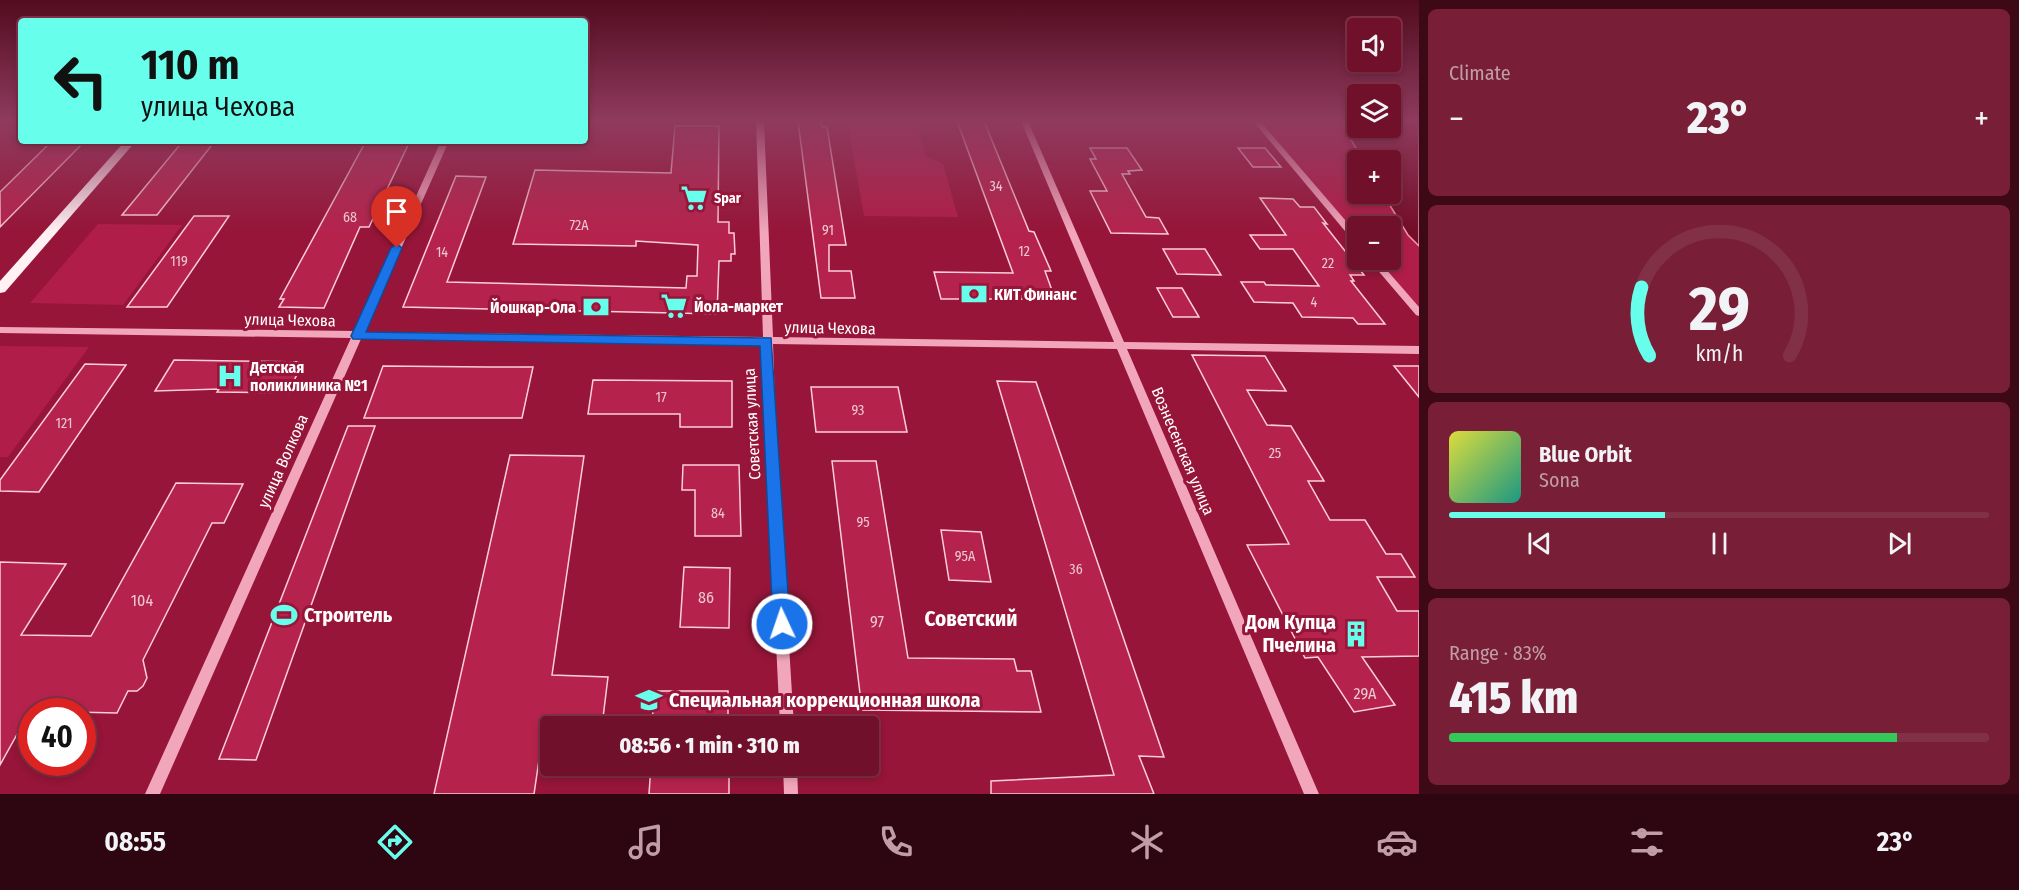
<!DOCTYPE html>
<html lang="en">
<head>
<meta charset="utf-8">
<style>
	body { margin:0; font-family:"Fira Sans Condensed",sans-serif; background:#781e36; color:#f1f3f6; height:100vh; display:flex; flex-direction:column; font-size:22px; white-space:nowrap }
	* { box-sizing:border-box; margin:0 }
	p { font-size:20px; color:#c09da8 }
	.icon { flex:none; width:33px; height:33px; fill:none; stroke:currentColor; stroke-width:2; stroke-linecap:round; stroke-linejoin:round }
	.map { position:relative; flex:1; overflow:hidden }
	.side { display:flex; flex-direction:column; gap:9px; padding:9px; background:#3e0917; width:600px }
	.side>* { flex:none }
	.banner { position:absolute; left:18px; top:18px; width:570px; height:126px; border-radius:6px; box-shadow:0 3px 9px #0003,0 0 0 2px #823047; background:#67ffec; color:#111; overflow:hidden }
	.controls { position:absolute; left:1347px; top:18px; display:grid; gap:12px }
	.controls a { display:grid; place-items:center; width:54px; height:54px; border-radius:6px; background:#70102a; box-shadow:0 3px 9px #0003,0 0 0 2px #823047; font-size:30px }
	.speed { position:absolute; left:18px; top:698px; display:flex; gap:12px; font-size:30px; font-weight:700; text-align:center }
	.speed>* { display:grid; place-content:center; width:78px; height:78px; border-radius:50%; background:#70102a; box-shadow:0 3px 9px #0003,0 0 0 2px #823047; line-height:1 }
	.speed .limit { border:9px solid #d22; background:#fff; color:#111 }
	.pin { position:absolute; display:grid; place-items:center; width:51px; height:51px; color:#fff; margin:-62px -26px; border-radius:50% 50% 50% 0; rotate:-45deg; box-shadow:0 0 6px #0007 }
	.pin .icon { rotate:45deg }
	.me { position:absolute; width:66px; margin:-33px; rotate:357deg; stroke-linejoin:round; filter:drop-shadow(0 0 4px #0008) }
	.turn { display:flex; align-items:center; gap:21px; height:126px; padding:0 24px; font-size:27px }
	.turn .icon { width:78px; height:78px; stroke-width:2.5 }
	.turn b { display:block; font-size:42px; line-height:51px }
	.big { font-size:45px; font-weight:800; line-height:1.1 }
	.side .widget { flex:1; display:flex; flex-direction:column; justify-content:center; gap:9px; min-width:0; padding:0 21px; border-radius:9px; background:#781e36 }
	.side .dial { align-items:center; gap:0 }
	.dial svg { height:156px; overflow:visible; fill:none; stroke:#823047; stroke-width:7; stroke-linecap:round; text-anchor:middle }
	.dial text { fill:#f1f3f6; stroke:none }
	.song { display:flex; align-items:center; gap:18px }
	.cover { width:72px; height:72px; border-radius:9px; background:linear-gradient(135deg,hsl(60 70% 55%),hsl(170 70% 35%)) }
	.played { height:6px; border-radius:3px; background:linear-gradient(90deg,#67ffec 40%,#823047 40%) }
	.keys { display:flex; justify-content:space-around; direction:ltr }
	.heat { display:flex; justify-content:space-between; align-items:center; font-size:33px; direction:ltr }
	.charge { height:9px; border-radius:4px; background:linear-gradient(90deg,#34c759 83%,#823047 0) }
	.trip { position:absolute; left:540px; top:716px; width:339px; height:60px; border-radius:6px; background:#70102a; box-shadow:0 3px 9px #0003,0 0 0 2px #823047; font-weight:800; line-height:60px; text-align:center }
	.menu { display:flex; height:96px; justify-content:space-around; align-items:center; background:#2d0611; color:#c09da8 }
	.menu .icon { width:42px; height:42px }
	.menu .current { color:#67ffec }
	.menu b { font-size:27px; color:#f1f3f6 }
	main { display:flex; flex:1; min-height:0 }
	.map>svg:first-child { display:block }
</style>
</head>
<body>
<main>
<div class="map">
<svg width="1419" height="794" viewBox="0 0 1419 794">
	<rect width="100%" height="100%" fill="#961538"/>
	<g fill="#b01d48">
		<polygon points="847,121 916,121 926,156 943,164 958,217 864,216"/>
		<polygon points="1260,121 1343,121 1347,133 1363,160 1358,160 1358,194 1383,194 1408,235 1419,246 1419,310 1377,260 1390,260 1390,226 1358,226 1357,237"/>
		<polygon points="98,224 182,225 123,305 30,303"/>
		<polygon points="0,346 89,347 8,457 0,457"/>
	</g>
	<polygon fill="#730d28" stroke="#f499b4" stroke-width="1.5" points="1343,121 1357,121 1358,128 1390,128 1391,121 1419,121 1419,246 1408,235 1383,194 1390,194 1390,160 1363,160 1347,133"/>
	<g fill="#b5234d" stroke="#fccedb" stroke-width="1.5">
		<polygon points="798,121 821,121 822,127 827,127 846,245 829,245 829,271 851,271 855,298 821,298"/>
		<polygon points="957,121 984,121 1029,231 1034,232 1051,271 1045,271 1054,296 1022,296 1023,299 941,299 934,272 1013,273"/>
		<polygon points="675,126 719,126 718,222 729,222 729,233 734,233 735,254 731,254 731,261 719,261 717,314 403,307 456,176 486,177 447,282 686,288 687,276 697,276 698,245 636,241 636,246 513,244 535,170 671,173"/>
		<polygon points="52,141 85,141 0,227 0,192"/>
		<polygon points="183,141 215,141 157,215 122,215"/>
		<polygon points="366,141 410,141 369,227 360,227 324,308 279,307 284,299 280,299"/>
		<polygon points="1090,148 1127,148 1142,170 1128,171 1130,174 1122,174 1146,217 1159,218 1168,234 1111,233 1090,191 1107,191 1090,159 1096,159"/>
		<polygon points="1238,148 1265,148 1281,167 1253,167"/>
		<polygon points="1260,198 1293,199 1300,207 1314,207 1327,224 1323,223 1364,275 1350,275 1354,281 1351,281 1385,324 1358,324 1353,318 1302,317 1293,303 1254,302 1241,282 1264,282 1266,285 1319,286 1293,249 1260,249 1250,235 1286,235"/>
		<polygon points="194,216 229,216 167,307 127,307"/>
		<polygon points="1163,249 1205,249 1221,275 1177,274"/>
		<polygon points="1157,288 1182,288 1199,317 1173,317"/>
		<polygon points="1192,355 1265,356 1286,391 1247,390 1267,425 1291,426 1324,481 1308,481 1330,520 1365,520 1386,554 1401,554 1415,577 1377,577 1397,611 1419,611 1419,656 1362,657 1395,705 1354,712 1318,657 1305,658 1247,545 1289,544"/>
		<polygon points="174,360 238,361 303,362 288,393 217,392 219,389 155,391"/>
		<polygon points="85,364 126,365 39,492 0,491 0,480"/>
		<polygon points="383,366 488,367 533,367 522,418 364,418"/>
		<polygon points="1394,366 1419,366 1419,397"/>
		<polygon points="593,380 732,381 732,427 680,427 680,414 588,414"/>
		<polygon points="997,381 1036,382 1164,757 1139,756 1154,794 991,794 991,781 1114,775"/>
		<polygon points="811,387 898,387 907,432 816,432"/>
		<polygon points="348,426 375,426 256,760 219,759"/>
		<polygon points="510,455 584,456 552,675 608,677 602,726 544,726 534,794 434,794"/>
		<polygon points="832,461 876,461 908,658 1014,659 1017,671 1031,671 1041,712 862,710"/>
		<polygon points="683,465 739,465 741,536 695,536 695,490 682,490"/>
		<polygon points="176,483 243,484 224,523 212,523 143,660 147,678 143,686 137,691 128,691 117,713 30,711 0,765 0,562 66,564 21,635 91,636"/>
		<polygon points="941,530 981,532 991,582 949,580"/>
		<polygon points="684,567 730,568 729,628 680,627"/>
		<polygon points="654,691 728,691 728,726 652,726"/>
		<polygon points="651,765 729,765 729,794 649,794"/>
	</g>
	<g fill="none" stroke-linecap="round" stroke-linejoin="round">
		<g fill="#f2a6bc" fill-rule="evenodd">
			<polygon points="756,121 764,121 773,337 1114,342 1021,121 1028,121 1124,342 1419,346 1419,354 1127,349 1319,794 1304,794 1117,349 773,344 776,434 794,726 780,726 766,434 763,344 361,339 160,794 145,794 351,338 0,333 0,327 355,331 441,141 449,141 364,332 763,337"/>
			<polygon points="1253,121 1260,121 1358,235 1358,244 1355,243"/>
			<polygon points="1369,260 1378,260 1419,307 1419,316 1416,315"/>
			<polygon points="783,765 797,765 798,794 784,794"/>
		</g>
		<polygon fill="#fff1f4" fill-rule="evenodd" points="125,141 136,141 5,292 0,293 0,281"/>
	</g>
	<linearGradient id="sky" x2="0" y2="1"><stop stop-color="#520c1f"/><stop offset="0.52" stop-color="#8f3b5e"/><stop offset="1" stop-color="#8f3b5e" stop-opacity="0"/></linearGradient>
	<rect width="1419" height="232" fill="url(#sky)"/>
	<polygon fill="#1a73e8" stroke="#114b97" stroke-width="1.5" points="397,244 402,248 366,332 771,338 790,624 787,629 782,632 776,629 773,624 760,346 353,339 351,336 391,248"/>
	<defs>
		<g id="supermarket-bare" transform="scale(2.07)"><path d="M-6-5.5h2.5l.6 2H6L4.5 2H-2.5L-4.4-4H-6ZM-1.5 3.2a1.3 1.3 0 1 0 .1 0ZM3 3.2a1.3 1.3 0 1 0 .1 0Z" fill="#67ffec" stroke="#961538" stroke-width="2.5" paint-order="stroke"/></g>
		<g id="bank-bare" transform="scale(2.07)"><path d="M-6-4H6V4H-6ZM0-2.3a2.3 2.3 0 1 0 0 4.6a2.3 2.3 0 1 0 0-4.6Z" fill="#67ffec" stroke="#961538" stroke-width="2.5" paint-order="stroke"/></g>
		<g id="hospital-bare" transform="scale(2.07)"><path d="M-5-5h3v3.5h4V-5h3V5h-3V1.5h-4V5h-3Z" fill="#67ffec" stroke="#961538" stroke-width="2.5" paint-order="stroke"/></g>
		<g id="stadium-bare" transform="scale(2.07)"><path d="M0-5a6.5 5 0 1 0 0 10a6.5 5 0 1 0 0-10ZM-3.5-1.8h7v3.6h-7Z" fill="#67ffec" stroke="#961538" stroke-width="2.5" paint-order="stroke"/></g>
		<g id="building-bare" transform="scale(2.07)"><path d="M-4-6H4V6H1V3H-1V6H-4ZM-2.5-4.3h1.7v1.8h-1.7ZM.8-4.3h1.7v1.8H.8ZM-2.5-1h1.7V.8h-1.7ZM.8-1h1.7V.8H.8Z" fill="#67ffec" stroke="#961538" stroke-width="2.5" paint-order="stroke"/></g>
		<g id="school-bare" transform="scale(2.07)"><path d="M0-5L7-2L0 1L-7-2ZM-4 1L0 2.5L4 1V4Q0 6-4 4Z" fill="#67ffec" stroke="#961538" stroke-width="2.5" paint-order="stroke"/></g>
	</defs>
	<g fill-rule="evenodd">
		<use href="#supermarket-bare" x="694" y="198"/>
		<use href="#bank-bare" x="974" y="294"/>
		<use href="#supermarket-bare" x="674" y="306"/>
		<use href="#bank-bare" x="596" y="307"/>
		<use href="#hospital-bare" x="230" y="376"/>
		<use href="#stadium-bare" x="284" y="615"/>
		<use href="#building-bare" x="1356" y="634"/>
		<use href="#school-bare" x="649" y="700"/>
	</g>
	<g text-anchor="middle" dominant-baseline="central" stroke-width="6" stroke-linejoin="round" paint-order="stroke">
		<g font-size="14" fill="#ecc8d2">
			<text x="996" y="186">34</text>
			<text x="350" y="217">68</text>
			<text x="579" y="225">72А</text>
			<text x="828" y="230">91</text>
			<text x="1024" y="251">12</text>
			<text x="442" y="252">14</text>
			<text x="179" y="261">119</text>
			<text x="1328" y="263">22</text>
			<text x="1314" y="302">4</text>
			<text x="661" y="397">17</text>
			<text x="858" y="410">93</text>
			<text x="64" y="423">121</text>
			<text x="1275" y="453">25</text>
			<text x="718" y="513">84</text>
			<text x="863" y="522">95</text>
			<text x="965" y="556">95А</text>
			<text x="1076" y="569">36</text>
		</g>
		<g font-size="14" font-weight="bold" fill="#fff" stroke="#961538" text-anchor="start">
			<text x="714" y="198">Spar</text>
		</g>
		<g font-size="16" font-weight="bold" fill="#fff" stroke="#961538" text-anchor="start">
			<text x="994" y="294">КИТ Финанс</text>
			<text x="694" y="306">Йола-маркет</text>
			<text x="576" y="307" text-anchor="end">Йошкар-Ола</text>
			<text x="250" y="367">Детская<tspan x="250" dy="18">поликлиника №1</tspan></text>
		</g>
		<g font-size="16" fill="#fff" stroke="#961538">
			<text transform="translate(290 320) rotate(1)">улица Чехова</text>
			<text transform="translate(830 328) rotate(1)">улица Чехова</text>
			<text transform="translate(752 424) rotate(-93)">Советская улица</text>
			<text transform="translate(1183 451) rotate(67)">Вознесенская улица</text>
			<text transform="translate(283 461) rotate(-66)">улица Волкова</text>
		</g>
		<g font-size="16" fill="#ecc8d2">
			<text x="706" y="597">86</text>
			<text x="142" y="600">104</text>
			<text x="877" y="621">97</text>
			<text x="1365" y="693">29А</text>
		</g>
		<g font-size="20" font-weight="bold" fill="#fff" stroke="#961538" text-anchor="start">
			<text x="304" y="615">Строитель</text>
			<text x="1336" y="622" text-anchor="end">Дом Купца<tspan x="1336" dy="23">Пчелина</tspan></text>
			<text x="669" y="700">Специальная коррекционная школа</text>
		</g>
		<g font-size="21" font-weight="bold" fill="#fff" stroke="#961538">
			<text x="971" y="619">Советский</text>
		</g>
	</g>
</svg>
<div class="controls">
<a><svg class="icon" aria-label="sound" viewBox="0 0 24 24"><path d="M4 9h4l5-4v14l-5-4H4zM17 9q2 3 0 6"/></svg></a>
<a><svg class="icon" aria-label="layers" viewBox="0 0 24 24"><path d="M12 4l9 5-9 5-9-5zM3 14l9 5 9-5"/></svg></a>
<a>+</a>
<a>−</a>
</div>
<div class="speed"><div class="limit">40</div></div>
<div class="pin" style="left:397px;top:248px;background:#d93025"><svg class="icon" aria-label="arrive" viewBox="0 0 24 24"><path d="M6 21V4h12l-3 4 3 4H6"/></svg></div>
<svg class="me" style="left:782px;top:624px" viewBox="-20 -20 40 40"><circle r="17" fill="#1a73e8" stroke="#fff" stroke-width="3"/><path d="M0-11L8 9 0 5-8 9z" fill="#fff"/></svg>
<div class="trip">08:56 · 1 min · 310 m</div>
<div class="banner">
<div class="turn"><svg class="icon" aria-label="left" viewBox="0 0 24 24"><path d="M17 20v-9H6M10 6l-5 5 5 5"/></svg><div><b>110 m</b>улица Чехова</div></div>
</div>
</div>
<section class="side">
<div class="widget"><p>Climate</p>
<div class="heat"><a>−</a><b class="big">23°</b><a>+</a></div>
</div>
<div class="widget dial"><svg viewBox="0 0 100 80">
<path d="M14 69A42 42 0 1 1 86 69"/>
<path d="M14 69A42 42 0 0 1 10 34" stroke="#67ffec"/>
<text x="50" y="56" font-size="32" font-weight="700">29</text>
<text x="50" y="72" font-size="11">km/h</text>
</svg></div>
<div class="widget">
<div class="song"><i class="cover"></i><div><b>Blue Orbit</b><p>Sona</p></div></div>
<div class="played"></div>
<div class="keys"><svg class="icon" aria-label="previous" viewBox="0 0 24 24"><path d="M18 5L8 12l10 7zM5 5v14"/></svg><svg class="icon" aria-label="pause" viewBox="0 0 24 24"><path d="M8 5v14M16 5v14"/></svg><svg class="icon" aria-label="next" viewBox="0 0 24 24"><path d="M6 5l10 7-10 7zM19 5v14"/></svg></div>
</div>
<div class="widget"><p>Range · 83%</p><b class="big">415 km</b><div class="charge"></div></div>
</section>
</main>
<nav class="menu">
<b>08:55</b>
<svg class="icon current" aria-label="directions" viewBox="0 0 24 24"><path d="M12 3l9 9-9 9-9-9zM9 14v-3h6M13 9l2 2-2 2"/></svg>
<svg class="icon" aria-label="music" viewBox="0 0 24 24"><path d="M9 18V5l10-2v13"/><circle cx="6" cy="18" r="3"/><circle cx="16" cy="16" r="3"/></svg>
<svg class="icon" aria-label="phone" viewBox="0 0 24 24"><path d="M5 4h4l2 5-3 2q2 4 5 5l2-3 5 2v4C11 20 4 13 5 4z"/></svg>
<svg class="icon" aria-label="climate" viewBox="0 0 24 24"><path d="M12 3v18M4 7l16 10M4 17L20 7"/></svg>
<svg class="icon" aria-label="car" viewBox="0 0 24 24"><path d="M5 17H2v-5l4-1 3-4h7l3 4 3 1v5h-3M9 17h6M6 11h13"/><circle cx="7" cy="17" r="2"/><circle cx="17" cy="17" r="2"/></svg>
<svg class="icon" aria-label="filters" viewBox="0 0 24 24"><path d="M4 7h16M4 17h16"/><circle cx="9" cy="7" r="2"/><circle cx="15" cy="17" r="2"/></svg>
<b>23°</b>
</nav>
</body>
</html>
